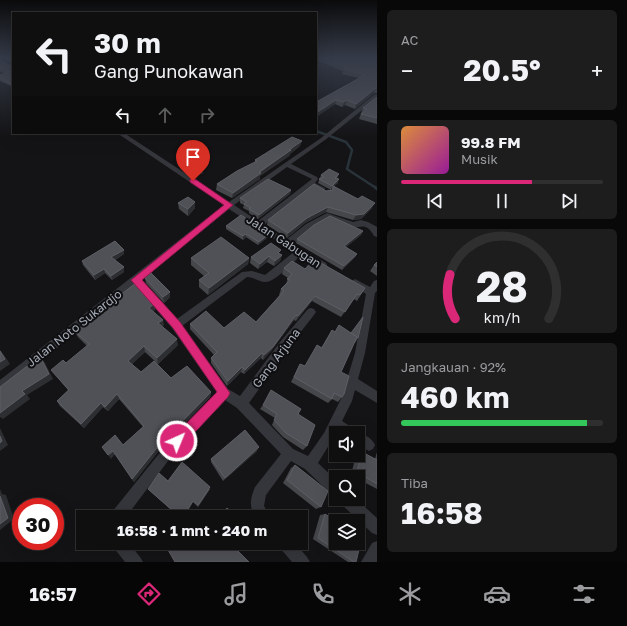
<!DOCTYPE html>
<html lang="id">
<head>
<meta charset="utf-8">
<style>
	body { margin:0; font-family:"Golos Text",sans-serif; background:#1d1d1e; color:#f1f3f6; height:100vh; display:flex; flex-direction:column; font-size:15px; white-space:nowrap }
	* { box-sizing:border-box; margin:0 }
	p { font-size:13px; color:#9b9c9f }
	.icon { flex:none; width:22px; height:22px; fill:none; stroke:currentColor; stroke-width:2; stroke-linecap:round; stroke-linejoin:round }
	.map { position:relative; flex:1; overflow:hidden }
	.details { display:flex; flex-direction:column; gap:10px; padding:10px; background:#080809; width:250px }
	.details>* { flex:none }
	.top-card { position:absolute; left:12px; top:12px; width:305px; height:122px; border-radius:0px; box-shadow:0 4px 16px #0002,0 0 0 1px #2f2f30; background:#0f0f10; color:#f1f3f6; overflow:hidden }
	.buttons { position:absolute; left:329px; top:426px; display:grid; gap:8px }
	.buttons a { display:grid; place-items:center; width:36px; height:36px; border-radius:0px; background:#0f0f10; box-shadow:0 4px 16px #0002,0 0 0 1px #2f2f30; font-size:20px }
	.speed { position:absolute; left:12px; top:498px; display:flex; gap:8px; font-size:20px; font-weight:700; text-align:center }
	.speed>* { display:grid; place-content:center; width:52px; height:52px; border-radius:50%; background:#0f0f10; box-shadow:0 4px 16px #0002,0 0 0 1px #2f2f30; line-height:1 }
	.speed .limit { border:6px solid #d22; background:#fff; color:#111 }
	.pin { position:absolute; display:grid; place-items:center; width:34px; height:34px; color:#fff; margin:-41px -17px; border-radius:50% 50% 50% 0; rotate:-45deg; box-shadow:0 0 4px #0007 }
	.pin .icon { rotate:45deg }
	.me { position:absolute; width:44px; margin:-22px; rotate:44deg; stroke-linejoin:round; filter:drop-shadow(0 0 3px #0008) }
	.turn { display:flex; align-items:center; gap:14px; height:84px; padding:0 16px; font-size:18px }
	.turn .icon { width:52px; height:52px; stroke-width:2.5 }
	.turn b { display:block; font-size:28px; line-height:34px }
	.lanes { display:flex; align-items:center; height:38px; padding:0 16px; background:#0003; justify-content:center; gap:20px; direction:ltr }
	.lanes .off { opacity:.35 }
	.big { font-size:30px; font-weight:700; line-height:1.1 }
	.details .widget { flex:1; display:flex; flex-direction:column; justify-content:center; gap:6px; min-width:0; padding:0 14px; border-radius:6px; background:#1d1d1e }
	.details .dial { align-items:center; gap:0 }
	.dial svg { height:104px; overflow:visible; fill:none; stroke:#2f2f30; stroke-width:7; stroke-linecap:round; text-anchor:middle }
	.dial text { fill:#f1f3f6; stroke:none }
	.song { display:flex; align-items:center; gap:12px }
	.cover { width:48px; height:48px; border-radius:6px; background:linear-gradient(135deg,hsl(30 70% 55%),hsl(300 70% 35%)) }
	.played { height:4px; border-radius:2px; background:linear-gradient(90deg,#db2777 65%,#2f2f30 65%) }
	.keys { display:flex; justify-content:space-around; direction:ltr }
	.heat { display:flex; justify-content:space-between; align-items:center; font-size:22px; direction:ltr }
	.charge { height:6px; border-radius:3px; background:linear-gradient(90deg,#34c759 92%,#2f2f30 0) }
	.trip { position:absolute; left:76px; top:510px; width:232px; height:40px; border-radius:0px; background:#0f0f10; box-shadow:0 4px 16px #0002,0 0 0 1px #2f2f30; font-weight:700; line-height:40px; text-align:center }
	.dock { display:flex; height:64px; justify-content:space-around; align-items:center; background:#060606; color:#9b9c9f }
	.dock .icon { width:28px; height:28px }
	.dock .selected { color:#db2777 }
	.dock b { font-size:18px; color:#f1f3f6 }
	main { display:flex; flex:1; min-height:0 }
	.map>svg:first-child { display:block }
</style>
</head>
<body>
<main>
<div class="map">
<svg width="377" height="562" viewBox="0 0 377 562">
	<rect width="100%" height="100%" fill="#141416"/>
	<g fill="none" stroke-linecap="round" stroke-linejoin="round">
		<polyline stroke="#29333a" stroke-width="2.5" points="316,131 346,142 352,150 347,169 376,188"/>
		<polyline stroke="#29333a" stroke-width="3" points="375,187 377,189"/>
		<g fill="#35363b" fill-rule="evenodd">
			<polygon points="0,58 13,66 13,69 0,61"/>
			<path d="M375 94H377V98L325 140 291 164 317 177 318 179 315 183 325 188V192H321L312 187 264 225 286 240 306 224 327 213 353 222 361 220 368 222 377 227V237L374 236C365 220 360 230 349 227 342 224 335 221 328 218L312 228 293 244 326 263 327 265 326 267H320L300 256C294 262 274 283 265 282 259 282 254 277 247 277L182 326 228 389 240 396 280 342 308 309 311 308 314 309 316 312 314 315 288 348 249 403 293 449 308 456 324 433 341 399 355 353 366 294 352 285 350 283 352 281 355 279 370 287 374 281 377 280V291L375 293 365 353 358 379 377 391V403L355 390 352 401 342 421 354 429 356 433 358 432C365 435 372 438 375 445L373 449 369 451 358 445V433L337 432 318 463 336 480V496L331 494 305 469 291 461 266 495 264 506 270 517H255C249 506 250 499 255 487L281 454 237 408 225 400 174 453 126 517H110L112 512 166 445 217 392 172 328 135 285 4 391 0 392V380L224 205 117 133H124L229 202 321 138ZM287 167 312 179 258 221 234 205ZM229 209 294 252 265 275 252 271 242 272 177 319 141 280Z"/>
			<polygon points="339,499 356,499 377,518 377,535 372,533 341,504"/>
			<polygon points="377,541 377,562 361,562 372,543"/>
			<polygon points="112,543 129,543 140,557 143,562 125,562 114,548"/>
			<polygon points="278,543 295,543 307,557 310,562 292,562 280,548"/>
		</g>
	</g>
	<g fill="#45474b">
		<polygon points="3,58 13,58 13,64"/>
		<polygon points="316,58 377,58 377,93 374,93 355,109 345,105 342,107 335,104 316,117 316,101 318,101 359,78 342,74 343,71 316,60"/>
		<polygon points="0,60 11,67 13,67 13,87 0,81 0,75 4,73 0,72"/>
		<polygon points="377,97 377,124 359,119 363,108"/>
		<polygon points="300,146 290,154 289,156 260,176 260,179 232,198 216,190 217,184 255,162 255,160"/>
		<polygon points="184,168 203,170 203,173 194,177 184,171"/>
		<polygon points="339,174 337,178 338,183 334,186 372,208 361,219 353,220 326,212 305,223 287,238 267,225 268,220 326,191 332,190 332,188 331,190 318,183 321,175"/>
		<polygon points="291,190 290,194 258,219 249,213 249,211 243,208 244,205 240,203 240,198"/>
		<polygon points="195,202 195,208 188,216 179,209 178,203"/>
		<polygon points="226,226 269,234 268,237 258,245 246,237 243,240 226,229"/>
		<polygon points="363,231 361,235 346,247 357,254 355,257 342,270 296,243 297,239"/>
		<polygon points="124,250 124,254 115,260 124,267 124,272 112,280 105,273 95,280 83,265 82,261"/>
		<polygon points="280,254 282,255 280,261 274,266 267,262 258,269 250,263 251,257"/>
		<polygon points="191,258 249,258 248,264 208,295 199,287 199,280 204,276 191,265"/>
		<polygon points="377,262 377,276 370,271 374,265"/>
		<polygon points="284,268 305,269 365,288 357,301 354,299 341,317 312,301 296,321 294,320 271,351 263,360 261,358 244,374 241,372 227,386 211,363 211,358 214,355 190,329 190,324 224,328 256,322 280,295 279,295 281,289 286,284 288,278 282,274"/>
		<polygon points="145,278 170,297 164,303 146,283"/>
		<polygon points="115,299 154,304 155,310 153,311 164,325 162,326 178,345 158,364 145,352 132,364 141,372 171,378 211,392 210,397 161,448 134,482 115,454 111,459 123,445 143,427 119,399 108,411 103,407 84,428 60,406 57,401 68,390 51,370 66,363 87,346 78,337 75,332 102,309 101,307"/>
		<polygon points="339,325 358,338 355,343 354,342 341,372 342,397 338,402 332,399 328,403 291,382 300,364 305,366 321,348 332,330 335,332"/>
		<polygon points="263,405 298,414 307,446 303,450 283,437 272,425 275,418 260,409"/>
		<polygon points="257,451 223,481 211,462 211,459"/>
		<polygon points="362,452 375,459 377,452 377,489 358,479 358,477 355,477 351,475 356,455 358,455 358,454"/>
		<polygon points="295,465 321,507 316,509 283,483 291,468"/>
		<polygon points="168,481 210,489 198,507 193,502 184,517 179,517 149,490 148,489"/>
		<polygon points="325,514 356,562 348,562 313,539 320,515"/>
	</g>
	<g fill="#2d2e31">
		<polygon points="376,88 374,93 355,109 356,104"/>
		<polygon points="336,100 335,104 316,117 316,113"/>
		<polygon points="347,100 345,105 342,107 344,102"/>
		<polygon points="302,141 300,146 290,154 289,156 260,176 260,179 232,198 233,193"/>
		<polygon points="203,170 203,173 194,177 194,174"/>
		<polygon points="339,179 338,183 333,187 333,186 331,190 332,186"/>
		<polygon points="291,190 290,194 258,219 259,215"/>
		<polygon points="195,202 195,208 188,216 188,209"/>
		<polygon points="375,203 372,208 361,219 353,220 356,215"/>
		<polygon points="328,207 326,212 305,223 287,238 288,233 307,218"/>
		<polygon points="363,231 361,235 342,250 344,246"/>
		<polygon points="246,234 246,237 243,240 243,236"/>
		<polygon points="269,234 268,237 258,245 259,242"/>
		<polygon points="124,250 124,254 112,261 111,257"/>
		<polygon points="357,254 355,257 342,270 344,266"/>
		<polygon points="282,255 280,261 274,266 275,261"/>
		<polygon points="269,256 267,262 258,269 260,264"/>
		<polygon points="249,258 248,264 208,295 209,288"/>
		<polygon points="124,267 124,272 112,280 111,276"/>
		<polygon points="104,269 105,273 95,280 94,275"/>
		<polygon points="170,292 170,297 164,303 163,297"/>
		<polygon points="315,296 312,301 296,321 298,316"/>
		<polygon points="154,304 155,310 150,314 149,308"/>
		<polygon points="296,315 294,320 271,351 263,360 264,355"/>
		<polygon points="163,320 164,325 159,329 158,323"/>
		<polygon points="177,339 178,345 158,364 157,358"/>
		<polygon points="144,346 145,352 130,366 128,361"/>
		<polygon points="0,350 4,355 10,364 0,371"/>
		<polygon points="262,353 261,358 244,374 245,370"/>
		<polygon points="41,358 45,363 53,379 27,395 30,399 3,419 0,417 0,413 22,391"/>
		<polygon points="242,367 241,372 227,386 228,381"/>
		<polygon points="211,392 210,397 161,448 134,482 132,479 160,444"/>
		<polygon points="117,394 119,399 108,411 105,407"/>
		<polygon points="101,403 103,407 84,428 81,424"/>
		<polygon points="0,428 8,445 0,451"/>
		<polygon points="259,447 257,451 223,481 225,478"/>
		<polygon points="113,451 115,454 111,459 108,455"/>
		<polygon points="0,489 2,494 6,495 14,519 0,530"/>
		<polygon points="193,501 193,502 184,517 183,517"/>
	</g>
	<g fill="#505157" stroke="#5d5f66">
		<polygon points="6,58 13,58 13,66 13,62"/>
		<polygon points="322,58 377,58 377,88 376,88 356,104 347,100 344,102 336,100 316,113 316,101 318,101 365,75 344,69 348,68"/>
		<polygon points="0,60 11,67 13,67 13,85 0,78 0,75 9,72 0,69"/>
		<polygon points="377,97 377,118 361,114 367,109 363,108"/>
		<polygon points="292,137 302,141 289,150 291,150 259,172 261,173 233,193 217,184 237,171 257,161 255,160"/>
		<polygon points="194,163 203,170 194,174 184,168"/>
		<polygon points="329,169 339,174 335,178 339,179 332,186 319,179 324,177 321,175"/>
		<polygon points="268,179 291,190 259,215 249,209 251,208 244,204 247,202 240,198"/>
		<polygon points="314,184 326,191 333,190 333,186 358,199 362,196 375,203 364,214 356,215 328,207 307,218 288,233 268,220"/>
		<polygon points="188,197 195,202 188,209 178,203"/>
		<polygon points="241,215 269,234 259,242 246,234 243,236 226,226"/>
		<polygon points="330,216 363,231 344,246 357,254 344,266 297,239 314,225"/>
		<polygon points="221,237 249,258 209,288 199,280 209,273 191,258"/>
		<polygon points="115,241 124,250 111,257 124,267 111,276 104,269 94,275 82,261"/>
		<polygon points="271,243 281,250 278,253 282,255 275,261 269,256 260,264 251,257"/>
		<polygon points="314,259 365,288 360,295 357,294 345,312 315,296 298,316 296,315 273,347 264,355 262,353 245,370 242,367 228,381 211,358 217,352 190,324 206,311 224,328 244,312 256,322 284,291 281,289 290,280 287,279 292,274 284,268 292,261 305,269"/>
		<polygon points="377,262 377,267 374,265"/>
		<polygon points="151,273 170,292 163,297 145,278"/>
		<polygon points="136,283 154,304 149,308 163,320 158,323 177,339 157,358 144,346 128,361 141,372 154,361 171,378 187,366 211,392 160,444 132,479 113,451 108,455 102,447 115,435 123,445 144,426 117,394 105,407 101,403 81,424 57,401 69,390 51,370 63,360 66,363 89,344 75,332 103,308 101,307 113,297 115,299"/>
		<polygon points="363,317 358,338 351,333"/>
		<polygon points="339,325 357,337 341,372 349,376 344,394 342,397 334,393 332,399 294,377 300,364 305,366 317,345 322,348 332,330 335,332"/>
		<polygon points="0,351 5,359 0,362"/>
		<polygon points="41,358 49,374 22,391 25,394 0,413 0,387 26,367"/>
		<polygon points="271,390 301,409 298,414 315,425 307,446 286,433 274,420 277,414 263,405"/>
		<polygon points="245,430 259,447 225,478 211,459"/>
		<polygon points="0,436 2,441 0,443"/>
		<polygon points="362,452 377,460 377,484 357,472"/>
		<polygon points="182,462 210,487 198,505 193,501 183,517 180,517 148,489 159,473 168,481"/>
		<polygon points="295,465 328,491 321,507 287,480"/>
		<polygon points="0,496 8,518 0,524"/>
		<polygon points="227,508 237,517 221,517"/>
		<polygon points="325,514 336,521 336,543 358,543 358,535 362,537 356,562 354,562 318,538"/>
		<polygon points="164,543 203,543 204,544 204,543 237,543 235,548 249,562 175,562"/>
	</g>
	<linearGradient id="sky" x2="0" y2="1"><stop stop-color="#0b0b0c"/><stop offset="0.42" stop-color="#343a47"/><stop offset="1" stop-color="#343a47" stop-opacity="0"/></linearGradient>
	<rect width="377" height="137" fill="url(#sky)"/>
	<polygon fill="#db2777" stroke="#8e194d" points="190,179 195,179 233,205 142,280 180,322 230,393 228,397 182,446 177,448 173,446 171,441 173,437 217,392 173,328 131,280 224,205 190,182"/>
	<g text-anchor="middle" dominant-baseline="central" stroke-width="4" stroke-linejoin="round" paint-order="stroke">
		<g font-size="12" fill="#a5abb7" stroke="#0f0f11">
			<text transform="translate(284 241) rotate(33)">Jalan Gabugan</text>
			<text transform="translate(74 328) rotate(-38)">Jalan Noto Sukardjo</text>
			<text transform="translate(276 358) rotate(-53)">Gang Arjuna</text>
		</g>
	</g>
</svg>
<div class="buttons">
<a><svg class="icon" aria-label="sound" viewBox="0 0 24 24"><path d="M4 9h4l5-4v14l-5-4H4zM17 9q2 3 0 6"/></svg></a>
<a><svg class="icon" aria-label="search" viewBox="0 0 24 24"><circle cx="10" cy="10" r="6"/><path d="M15 15l6 6"/></svg></a>
<a><svg class="icon" aria-label="layers" viewBox="0 0 24 24"><path d="M12 4l9 5-9 5-9-5zM3 14l9 5 9-5"/></svg></a>
</div>
<div class="speed"><div class="limit">30</div></div>
<div class="pin" style="left:193px;top:181px;background:#d93025"><svg class="icon" aria-label="arrive" viewBox="0 0 24 24"><path d="M6 21V4h12l-3 4 3 4H6"/></svg></div>
<svg class="me" style="left:177px;top:441px" viewBox="-20 -20 40 40"><circle r="17" fill="#db2777" stroke="#fff" stroke-width="3"/><path d="M0-11L8 9 0 5-8 9z" fill="#fff"/></svg>
<div class="trip">16:58 · 1 mnt · 240 m</div>
<div class="top-card">
<div class="turn"><svg class="icon" aria-label="left" viewBox="0 0 24 24"><path d="M17 20v-9H6M10 6l-5 5 5 5"/></svg><div><b>30 m</b>Gang Punokawan</div></div>
<div class="lanes"><svg class="icon" aria-label="left" viewBox="0 0 24 24"><path d="M17 20v-9H6M10 6l-5 5 5 5"/></svg><svg class="icon off" aria-label="ahead" viewBox="0 0 24 24"><path d="M12 20V5M6 11l6-6 6 6"/></svg><svg class="icon off" aria-label="right" viewBox="0 0 24 24"><path d="M7 20v-9h11M14 6l5 5-5 5"/></svg></div>
</div>
</div>
<section class="details">
<div class="widget"><p>AC</p>
<div class="heat"><a>−</a><b class="big">20.5°</b><a>+</a></div>
</div>
<div class="widget">
<div class="song"><i class="cover"></i><div><b>99.8 FM</b><p>Musik</p></div></div>
<div class="played"></div>
<div class="keys"><svg class="icon" aria-label="previous" viewBox="0 0 24 24"><path d="M18 5L8 12l10 7zM5 5v14"/></svg><svg class="icon" aria-label="pause" viewBox="0 0 24 24"><path d="M8 5v14M16 5v14"/></svg><svg class="icon" aria-label="next" viewBox="0 0 24 24"><path d="M6 5l10 7-10 7zM19 5v14"/></svg></div>
</div>
<div class="widget dial"><svg viewBox="0 0 100 80">
<path d="M14 69A42 42 0 1 1 86 69"/>
<path d="M14 69A42 42 0 0 1 10 35" stroke="#db2777"/>
<text x="50" y="56" font-size="32" font-weight="700">28</text>
<text x="50" y="72" font-size="11">km/h</text>
</svg></div>
<div class="widget"><p>Jangkauan · 92%</p><b class="big">460 km</b><div class="charge"></div></div>
<div class="widget"><p>Tiba</p><b class="big">16:58</b></div>
</section>
</main>
<nav class="dock">
<b>16:57</b>
<svg class="icon selected" aria-label="directions" viewBox="0 0 24 24"><path d="M12 3l9 9-9 9-9-9zM9 14v-3h6M13 9l2 2-2 2"/></svg>
<svg class="icon" aria-label="music" viewBox="0 0 24 24"><path d="M9 18V5l10-2v13"/><circle cx="6" cy="18" r="3"/><circle cx="16" cy="16" r="3"/></svg>
<svg class="icon" aria-label="phone" viewBox="0 0 24 24"><path d="M5 4h4l2 5-3 2q2 4 5 5l2-3 5 2v4C11 20 4 13 5 4z"/></svg>
<svg class="icon" aria-label="climate" viewBox="0 0 24 24"><path d="M12 3v18M4 7l16 10M4 17L20 7"/></svg>
<svg class="icon" aria-label="car" viewBox="0 0 24 24"><path d="M5 17H2v-5l4-1 3-4h7l3 4 3 1v5h-3M9 17h6M6 11h13"/><circle cx="7" cy="17" r="2"/><circle cx="17" cy="17" r="2"/></svg>
<svg class="icon" aria-label="filters" viewBox="0 0 24 24"><path d="M4 7h16M4 17h16"/><circle cx="9" cy="7" r="2"/><circle cx="15" cy="17" r="2"/></svg>
</nav>
</body>
</html>
